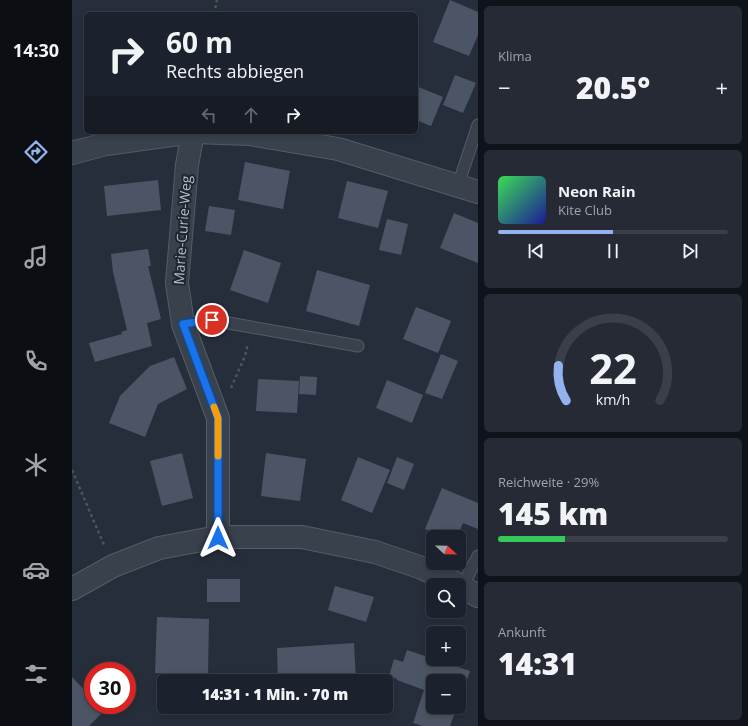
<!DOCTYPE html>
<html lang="de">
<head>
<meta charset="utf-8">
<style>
	body { margin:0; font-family:"Open Sans",sans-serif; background:#252a35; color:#f1f3f6; height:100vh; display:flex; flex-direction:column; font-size:15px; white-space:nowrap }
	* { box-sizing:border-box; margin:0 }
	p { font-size:13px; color:#a0a4aa }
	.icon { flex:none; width:22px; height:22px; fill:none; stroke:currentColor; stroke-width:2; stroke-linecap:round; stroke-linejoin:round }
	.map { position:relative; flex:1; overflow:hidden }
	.sheet { display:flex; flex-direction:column; gap:6px; padding:6px; background:#0f1319; width:270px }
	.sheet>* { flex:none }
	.banner { position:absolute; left:12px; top:12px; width:334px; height:122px; border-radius:6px; box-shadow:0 2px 6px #0003,0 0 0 1px #3a3f49; background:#1c222d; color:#f1f3f6; overflow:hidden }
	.needle { width:26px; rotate:112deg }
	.controls { position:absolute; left:354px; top:530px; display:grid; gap:8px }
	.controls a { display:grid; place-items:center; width:40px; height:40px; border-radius:6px; background:#1c222d; box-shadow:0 2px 6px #0003,0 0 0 1px #3a3f49; font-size:20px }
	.speed { position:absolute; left:12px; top:662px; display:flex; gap:8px; font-size:20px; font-weight:700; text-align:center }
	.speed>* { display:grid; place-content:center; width:52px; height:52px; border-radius:50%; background:#1c222d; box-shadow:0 2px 6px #0003,0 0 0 1px #3a3f49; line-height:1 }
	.speed .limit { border:6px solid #d22; background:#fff; color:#111 }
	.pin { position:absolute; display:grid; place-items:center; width:34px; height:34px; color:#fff; margin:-17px; border:2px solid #fff; border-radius:50%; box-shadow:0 1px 4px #0007 }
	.me { position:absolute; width:44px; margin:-22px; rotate:0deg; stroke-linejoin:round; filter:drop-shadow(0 0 3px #0008) }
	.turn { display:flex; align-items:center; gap:14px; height:84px; padding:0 16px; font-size:18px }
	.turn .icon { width:52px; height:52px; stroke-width:2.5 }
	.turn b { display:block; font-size:28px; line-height:34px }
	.lanes { display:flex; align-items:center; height:38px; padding:0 16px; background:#0003; justify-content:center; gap:20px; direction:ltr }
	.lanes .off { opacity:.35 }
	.big { font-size:30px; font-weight:800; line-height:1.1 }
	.sheet .tile { flex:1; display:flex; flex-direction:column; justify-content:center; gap:6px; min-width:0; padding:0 14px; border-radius:6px; background:#252a35 }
	.sheet .dial { align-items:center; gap:0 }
	.dial svg { height:104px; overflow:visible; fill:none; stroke:#3a3f49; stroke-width:7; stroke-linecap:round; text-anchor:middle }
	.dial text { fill:#f1f3f6; stroke:none }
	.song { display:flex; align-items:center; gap:12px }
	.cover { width:48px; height:48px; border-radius:6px; background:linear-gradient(135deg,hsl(130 70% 55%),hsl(240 70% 35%)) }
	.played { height:4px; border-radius:2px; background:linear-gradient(90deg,#92b3f0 50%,#3a3f49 50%) }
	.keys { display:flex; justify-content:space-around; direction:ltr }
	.heat { display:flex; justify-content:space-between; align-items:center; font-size:22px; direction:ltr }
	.charge { height:6px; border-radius:3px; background:linear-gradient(90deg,#34c759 29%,#3a3f49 0) }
	.trip { position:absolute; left:85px; top:674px; width:236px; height:40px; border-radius:6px; background:#1c222d; box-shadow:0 2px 6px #0003,0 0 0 1px #3a3f49; font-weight:800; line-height:40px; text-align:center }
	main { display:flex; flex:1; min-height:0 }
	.menu { display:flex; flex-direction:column; width:72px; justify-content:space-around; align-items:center; background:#0b0e12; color:#a0a4aa }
	.menu .icon { width:28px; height:28px }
	.menu .current { color:#92b3f0 }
	.menu b { font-size:18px; color:#f1f3f6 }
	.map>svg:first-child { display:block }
</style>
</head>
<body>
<main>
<nav class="menu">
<b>14:30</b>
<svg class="icon current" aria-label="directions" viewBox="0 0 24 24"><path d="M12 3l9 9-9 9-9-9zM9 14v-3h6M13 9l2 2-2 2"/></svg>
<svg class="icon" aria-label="music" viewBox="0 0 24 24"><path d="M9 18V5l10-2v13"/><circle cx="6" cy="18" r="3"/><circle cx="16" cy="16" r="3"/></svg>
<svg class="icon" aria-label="phone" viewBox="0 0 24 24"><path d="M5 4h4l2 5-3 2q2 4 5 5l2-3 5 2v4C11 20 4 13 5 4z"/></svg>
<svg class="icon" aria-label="climate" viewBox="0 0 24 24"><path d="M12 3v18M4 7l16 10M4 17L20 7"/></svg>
<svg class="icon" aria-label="car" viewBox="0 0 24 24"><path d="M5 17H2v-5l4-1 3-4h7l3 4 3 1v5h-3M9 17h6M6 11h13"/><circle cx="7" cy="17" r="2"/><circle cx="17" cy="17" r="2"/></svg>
<svg class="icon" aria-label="filters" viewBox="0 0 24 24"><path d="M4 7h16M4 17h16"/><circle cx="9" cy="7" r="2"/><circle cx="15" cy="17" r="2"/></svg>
</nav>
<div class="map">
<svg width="406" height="726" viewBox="0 0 406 726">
	<rect width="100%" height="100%" fill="#262e3c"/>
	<g fill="#4c5565">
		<polygon points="378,0 406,12 406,35 397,56 361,42"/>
		<polygon points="383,75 404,83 391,113 371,105"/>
		<polygon points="344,86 371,97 359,126 344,120"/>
		<polygon points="173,162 218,171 211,209 166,200"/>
		<polygon points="86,180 89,210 35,216 32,186"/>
		<polygon points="275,181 316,191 306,228 266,218"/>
		<polygon points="137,206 163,210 159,235 133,231"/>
		<polygon points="382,213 406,223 406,263 368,248"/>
		<polygon points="315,219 336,224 329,255 307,250"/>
		<polygon points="76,249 79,266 76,266 89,319 75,323 80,346 23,362 17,343 50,334 49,332 55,330 41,272 39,254"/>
		<polygon points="172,250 209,263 196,303 158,290"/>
		<polygon points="245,270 298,285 287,326 234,311"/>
		<polygon points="344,307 379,321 366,353 331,339"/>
		<polygon points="369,354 386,361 370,399 353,393"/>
		<polygon points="102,357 115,389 86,404 73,437 37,423 48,396 78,366"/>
		<polygon points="228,376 245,377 244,395 227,394"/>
		<polygon points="186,379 227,381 225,413 184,411"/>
		<polygon points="315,380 351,395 340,423 304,408"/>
		<polygon points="110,453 121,498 90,506 78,461"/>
		<polygon points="194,453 234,459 228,501 189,496"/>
		<polygon points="286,457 318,470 300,513 269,500"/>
		<polygon points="325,457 342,464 332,490 315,483"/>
		<polygon points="370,488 406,503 406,529 391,523 385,537 372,537 353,529"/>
		<rect x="135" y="579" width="33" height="23"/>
		<polygon points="263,586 302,597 294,622 256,610"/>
		<polygon points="85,617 137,619 136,675 83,673"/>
		<polygon points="282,643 284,681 206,681 205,648"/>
		<polygon points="335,650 398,671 387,702 387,681 361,681 361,707 385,707 378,726 351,726 341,723 352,690 325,680 325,679 317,676 322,659 331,662"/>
		<polygon points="0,677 21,699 21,705 27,705 32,711 17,726 0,726"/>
	</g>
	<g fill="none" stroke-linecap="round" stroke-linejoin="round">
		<g stroke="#545c67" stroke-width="13">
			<g id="service">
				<polyline points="386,185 406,125"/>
				<polyline points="111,324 140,320 286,346"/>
				<polyline points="390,587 406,556"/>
			</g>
		</g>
		<g stroke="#545c67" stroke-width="24">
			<g id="minor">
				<polyline points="121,132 115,165 105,283 111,324 146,418 146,537"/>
				<polyline points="123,132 177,134 266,149 406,192"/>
				<polyline points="0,153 34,144 121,132"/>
				<polyline points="387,585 406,596"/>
				<polyline points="0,589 41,566 87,548 146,537 230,537 303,552 350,568 387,585"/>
			</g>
		</g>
		<g stroke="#46575a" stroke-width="2.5" stroke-dasharray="3 3" stroke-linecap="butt">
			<polyline points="142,14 145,0"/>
			<polyline points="159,388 173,356 176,343"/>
			<polyline points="0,470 32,545"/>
		</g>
		<use href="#service" stroke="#39414c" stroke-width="11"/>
		<use href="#minor" stroke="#39414c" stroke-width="22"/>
	</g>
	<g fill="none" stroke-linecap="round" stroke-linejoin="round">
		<g stroke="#114b97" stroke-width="10">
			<polyline id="route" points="140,320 111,324 146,418 146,538"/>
		</g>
		<use href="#route" stroke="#1a73e8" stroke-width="7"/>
		<polyline stroke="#f59e0b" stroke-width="7" points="142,407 146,418 146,456"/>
	</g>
	<g text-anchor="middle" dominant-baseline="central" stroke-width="4" stroke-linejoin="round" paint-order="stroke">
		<g font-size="14" fill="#b5bcc7" stroke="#1e2631">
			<text transform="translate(110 230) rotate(-86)">Marie-Curie-Weg</text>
		</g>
	</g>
</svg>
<div class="controls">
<a><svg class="needle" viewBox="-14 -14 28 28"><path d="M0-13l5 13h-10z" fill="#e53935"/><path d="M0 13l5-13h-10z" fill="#a0a4aa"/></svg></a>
<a><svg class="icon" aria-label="search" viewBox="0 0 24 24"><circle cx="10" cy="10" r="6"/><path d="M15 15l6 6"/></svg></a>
<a>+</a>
<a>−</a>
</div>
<div class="speed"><div class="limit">30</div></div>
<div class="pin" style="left:140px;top:320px;background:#d93025"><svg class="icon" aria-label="arrive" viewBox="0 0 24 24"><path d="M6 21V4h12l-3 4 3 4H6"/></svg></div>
<svg class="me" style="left:146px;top:538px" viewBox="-20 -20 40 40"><path d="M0-17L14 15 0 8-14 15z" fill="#1a73e8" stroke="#fff" stroke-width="4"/></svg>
<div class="trip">14:31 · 1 Min. · 70 m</div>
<div class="banner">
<div class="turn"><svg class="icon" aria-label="right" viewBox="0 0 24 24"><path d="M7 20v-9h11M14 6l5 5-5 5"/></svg><div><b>60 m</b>Rechts abbiegen</div></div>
<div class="lanes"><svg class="icon off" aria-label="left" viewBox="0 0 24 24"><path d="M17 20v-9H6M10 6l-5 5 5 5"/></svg><svg class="icon off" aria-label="ahead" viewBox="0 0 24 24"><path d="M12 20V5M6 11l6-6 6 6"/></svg><svg class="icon" aria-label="right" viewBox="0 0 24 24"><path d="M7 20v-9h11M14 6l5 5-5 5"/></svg></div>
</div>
</div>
<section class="sheet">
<div class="tile"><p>Klima</p>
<div class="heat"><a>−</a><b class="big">20.5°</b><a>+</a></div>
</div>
<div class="tile">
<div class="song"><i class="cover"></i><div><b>Neon Rain</b><p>Kite Club</p></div></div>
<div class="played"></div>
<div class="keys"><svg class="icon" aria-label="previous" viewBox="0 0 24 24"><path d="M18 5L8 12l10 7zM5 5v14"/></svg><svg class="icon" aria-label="pause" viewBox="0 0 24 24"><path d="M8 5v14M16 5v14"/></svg><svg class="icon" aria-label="next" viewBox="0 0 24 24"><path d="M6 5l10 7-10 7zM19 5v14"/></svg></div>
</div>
<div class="tile dial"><svg viewBox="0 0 100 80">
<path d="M14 69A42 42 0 1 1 86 69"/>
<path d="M14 69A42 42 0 0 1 8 42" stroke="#92b3f0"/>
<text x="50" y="56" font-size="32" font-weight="700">22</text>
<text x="50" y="72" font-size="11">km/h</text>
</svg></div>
<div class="tile"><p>Reichweite · 29%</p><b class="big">145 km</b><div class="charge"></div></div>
<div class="tile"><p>Ankunft</p><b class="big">14:31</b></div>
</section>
</main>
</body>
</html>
